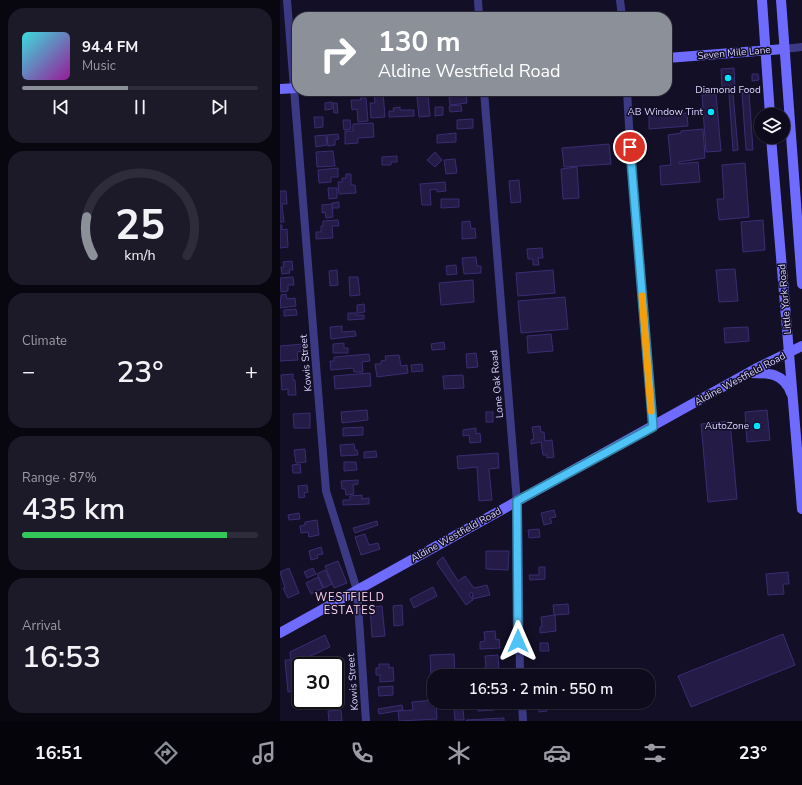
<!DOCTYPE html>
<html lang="en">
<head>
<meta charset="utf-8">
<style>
	body { margin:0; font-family:"Nunito Sans",sans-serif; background:#1c1929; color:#f1f3f6; height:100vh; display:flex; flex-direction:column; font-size:15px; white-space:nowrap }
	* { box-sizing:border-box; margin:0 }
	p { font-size:13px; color:#9b9ba3 }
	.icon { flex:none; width:22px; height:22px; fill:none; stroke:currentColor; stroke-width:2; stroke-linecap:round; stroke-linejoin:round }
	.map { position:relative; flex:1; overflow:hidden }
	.panel { display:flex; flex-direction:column; gap:8px; padding:8px; background:#08060f; width:280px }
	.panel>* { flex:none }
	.guide { position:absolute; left:12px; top:12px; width:380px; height:84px; border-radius:16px; box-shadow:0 1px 3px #0004,0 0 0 1px #2e2b3b; background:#8c9099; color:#fff; overflow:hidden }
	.tools { position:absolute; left:474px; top:108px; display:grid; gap:8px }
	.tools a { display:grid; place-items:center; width:36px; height:36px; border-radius:50%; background:#0e0b1c; box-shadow:0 1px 3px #0004,0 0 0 1px #2e2b3b; font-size:20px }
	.speed { position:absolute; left:12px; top:657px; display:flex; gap:8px; font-size:20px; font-weight:700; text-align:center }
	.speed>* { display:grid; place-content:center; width:52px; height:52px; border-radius:50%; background:#0e0b1c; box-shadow:0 1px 3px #0004,0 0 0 1px #2e2b3b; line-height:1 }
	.speed .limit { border:2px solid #111; border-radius:6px; background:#fff; color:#111 }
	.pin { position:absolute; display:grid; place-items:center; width:34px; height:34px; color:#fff; margin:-17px; border:2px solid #fff; border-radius:50%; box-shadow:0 1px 4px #0007 }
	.me { position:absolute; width:44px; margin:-22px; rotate:0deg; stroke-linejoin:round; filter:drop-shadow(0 0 3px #0008) }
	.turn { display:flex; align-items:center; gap:14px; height:84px; padding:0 20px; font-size:18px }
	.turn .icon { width:52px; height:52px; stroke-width:2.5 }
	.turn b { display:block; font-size:28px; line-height:34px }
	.big { font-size:30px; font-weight:600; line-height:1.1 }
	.panel .tile { flex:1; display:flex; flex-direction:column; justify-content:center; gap:6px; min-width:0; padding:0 14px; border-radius:16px; background:#1c1929 }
	.panel .dial { align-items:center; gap:0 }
	.dial svg { height:104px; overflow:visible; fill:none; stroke:#2e2b3b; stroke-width:7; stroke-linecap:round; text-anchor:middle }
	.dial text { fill:#f1f3f6; stroke:none }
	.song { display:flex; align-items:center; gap:12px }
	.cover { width:48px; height:48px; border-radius:6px; background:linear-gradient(135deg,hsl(180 70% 55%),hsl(300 70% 35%)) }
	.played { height:4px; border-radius:2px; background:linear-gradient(90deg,#8c9099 45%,#2e2b3b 45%) }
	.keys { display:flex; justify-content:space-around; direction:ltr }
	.heat { display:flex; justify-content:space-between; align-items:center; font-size:22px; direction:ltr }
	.charge { height:6px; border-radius:3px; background:linear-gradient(90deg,#34c759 87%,#2e2b3b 0) }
	.trip { position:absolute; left:147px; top:669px; width:228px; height:40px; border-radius:16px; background:#0e0b1c; box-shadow:0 1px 3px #0004,0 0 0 1px #2e2b3b; font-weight:600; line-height:40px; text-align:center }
	.dock { display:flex; height:64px; justify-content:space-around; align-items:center; background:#06040b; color:#9b9ba3 }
	.dock .icon { width:28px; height:28px }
	.dock .current { color:#8c9099 }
	.dock b { font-size:18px; color:#f1f3f6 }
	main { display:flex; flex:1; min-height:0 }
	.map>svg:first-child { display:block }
</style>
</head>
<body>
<main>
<section class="panel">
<div class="tile">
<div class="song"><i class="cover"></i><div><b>94.4 FM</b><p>Music</p></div></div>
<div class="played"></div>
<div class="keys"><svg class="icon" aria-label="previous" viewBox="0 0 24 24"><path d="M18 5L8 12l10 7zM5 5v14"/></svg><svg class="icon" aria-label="pause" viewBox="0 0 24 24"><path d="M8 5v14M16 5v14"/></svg><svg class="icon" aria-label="next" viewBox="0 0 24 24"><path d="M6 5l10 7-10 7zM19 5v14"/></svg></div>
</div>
<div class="tile dial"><svg viewBox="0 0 100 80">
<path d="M14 69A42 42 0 1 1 86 69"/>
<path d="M14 69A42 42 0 0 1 9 39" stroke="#8c9099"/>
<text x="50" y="56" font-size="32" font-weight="700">25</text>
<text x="50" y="72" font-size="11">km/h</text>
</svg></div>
<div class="tile"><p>Climate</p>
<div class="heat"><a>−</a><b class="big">23°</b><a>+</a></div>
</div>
<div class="tile"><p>Range · 87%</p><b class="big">435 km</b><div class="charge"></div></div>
<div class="tile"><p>Arrival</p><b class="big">16:53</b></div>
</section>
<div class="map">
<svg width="522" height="721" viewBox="0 0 522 721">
	<rect width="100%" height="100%" fill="#130f26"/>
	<g fill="#241b47" stroke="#3b2d73">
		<polygon points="454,68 455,88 442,88 441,69"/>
		<polygon points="472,74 478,74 479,80 472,81"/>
		<polygon points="103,92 105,117 91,118 90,103 95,103 94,93"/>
		<polygon points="186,92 187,103 170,105 169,97 177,96 177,93"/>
		<polygon points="469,92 473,150 466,150 462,93"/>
		<polygon points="453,93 458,150 453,151 449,94"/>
		<polygon points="436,94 441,151 426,152 422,95"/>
		<polygon points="148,96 150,116 139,117 137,97"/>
		<polygon points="80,98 86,98 88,121 78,122 77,109 72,110 71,100 81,100"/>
		<polygon points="52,102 52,109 45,110 45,103"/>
		<polygon points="53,103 57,103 58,113 54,113"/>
		<polygon points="181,105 182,111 170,112 169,106"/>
		<polygon points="120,107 120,110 134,110 134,116 109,117 109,111 114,111 113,108"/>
		<polygon points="155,107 163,107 163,115 155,116"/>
		<polygon points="407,113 408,126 369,129 369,116"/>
		<polygon points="34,117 43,117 43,127 35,128"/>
		<polygon points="193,119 193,128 177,129 177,120"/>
		<polygon points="63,120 70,120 71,129 64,130"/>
		<polygon points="93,123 94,137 78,138 78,143 65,144 65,131 73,131 73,124"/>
		<polygon points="423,129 425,158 399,162 399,164 418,162 420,182 381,185 380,166 391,165 388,135 401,133 401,131"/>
		<polygon points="176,133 176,142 157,143 157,135"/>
		<polygon points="58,134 59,139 55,140 55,145 48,146 47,135"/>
		<polygon points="46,135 47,145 36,147 35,136"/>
		<polygon points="329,144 331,164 284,167 282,148"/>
		<polygon points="53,151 55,166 37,167 36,152"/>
		<polygon points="155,152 162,160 155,167 147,160"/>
		<polygon points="117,156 117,162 111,162 111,165 102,165 102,157"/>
		<polygon points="175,159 177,173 166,174 164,160"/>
		<polygon points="465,163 469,217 439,220 437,199 444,199 442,165"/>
		<polygon points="297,167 299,198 283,199 281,169"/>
		<polygon points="58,168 58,177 51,177 51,182 39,183 38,170"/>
		<polygon points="66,174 71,174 71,185 75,185 76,193 59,194 58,182 62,182 62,178 66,178"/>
		<polygon points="239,180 241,202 231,203 229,181"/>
		<polygon points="165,182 166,191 157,192 157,189 150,190 151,205 142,205 140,184"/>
		<polygon points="48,188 57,188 57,198 49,199"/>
		<polygon points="0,191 6,191 7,204 0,204"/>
		<polygon points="161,199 179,199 179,207 161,208"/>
		<polygon points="59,202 59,208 52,208 52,203"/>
		<polygon points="52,204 53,217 46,218 45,212 42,213 42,205"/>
		<polygon points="2,205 4,222 0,222 0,206"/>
		<polygon points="58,220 59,226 52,226 53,238 36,239 36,232 41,232 41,226 43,226 43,221"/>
		<polygon points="483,220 485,250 463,252 461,222"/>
		<polygon points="190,221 191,229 195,228 196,238 182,239 182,222"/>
		<polygon points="0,225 2,225 2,230 7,229 8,247 0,248"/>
		<polygon points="262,248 263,258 258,258 259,265 253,265 253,259 248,259 247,249"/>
		<polygon points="196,257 197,266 201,266 201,273 184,274 182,258"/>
		<polygon points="12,261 13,270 9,270 10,273 2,274 1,267 4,267 3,262"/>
		<polygon points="176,265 177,274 167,275 166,266"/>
		<polygon points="455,269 458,301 439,302 436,270"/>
		<polygon points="57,270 58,285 50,286 49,271"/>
		<polygon points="273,270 275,293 238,296 236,273"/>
		<polygon points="13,277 14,285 8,285 8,291 1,292 0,278"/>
		<polygon points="69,277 78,277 80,295 70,296"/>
		<polygon points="193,280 194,302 161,305 159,283"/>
		<polygon points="6,294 7,299 15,298 16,306 0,308 1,295"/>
		<polygon points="285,297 288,329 241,333 238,301"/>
		<polygon points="84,304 85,312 77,313 77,305"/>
		<polygon points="16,309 17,315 4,316 4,310"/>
		<polygon points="68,313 76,313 76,315 84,315 84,319 68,320"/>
		<polygon points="62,326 62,332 75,331 76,336 51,339 50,327"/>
		<polygon points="468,327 469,341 445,343 444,328"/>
		<polygon points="271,334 273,351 248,353 247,336"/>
		<polygon points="164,342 165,349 152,350 151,344"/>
		<polygon points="64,343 64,348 68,348 68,353 53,353 53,344"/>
		<polygon points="23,344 24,351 17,352 18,360 0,361 0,346"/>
		<polygon points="196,353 198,367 187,368 186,354"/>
		<polygon points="89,354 90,361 82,362 83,372 74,372 73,368 51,370 50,361 54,361 54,357"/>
		<polygon points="119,355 121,366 127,365 128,373 97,377 95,364 101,364 101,361 106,360 105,356"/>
		<polygon points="142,364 143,371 132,372 131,365"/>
		<polygon points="90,373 91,386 55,389 54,376"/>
		<polygon points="13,374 13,380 15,380 16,395 8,395 8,389 2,390 1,375"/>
		<polygon points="183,375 184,388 164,389 163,376"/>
		<polygon points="87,410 88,420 62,423 61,412"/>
		<polygon points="487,410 490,440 467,442 465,412"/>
		<rect x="206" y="412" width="7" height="10"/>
		<polygon points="30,413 30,428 14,428 13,414"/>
		<polygon points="450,421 457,499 428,502 421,424"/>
		<polygon points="260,426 261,432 264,432 265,441 272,440 274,457 267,458 267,455 263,455 261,442 251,444 251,440 254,439 252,427"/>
		<polygon points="83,427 83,435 63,436 63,428"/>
		<polygon points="196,428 196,434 200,433 201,442 190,443 189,435 183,436 183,430"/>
		<polygon points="74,444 75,450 77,450 78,455 61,456 60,445"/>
		<polygon points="25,449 26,462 16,463 14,450"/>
		<polygon points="96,451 97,457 84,458 84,452"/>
		<polygon points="218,453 219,468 209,469 212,500 199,501 197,467 178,469 177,456"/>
		<polygon points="64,462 76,462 77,470 64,471"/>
		<polygon points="20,464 21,473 13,473 12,465"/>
		<polygon points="78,480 78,484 73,485 74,494 66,495 65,489 62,489 61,481"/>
		<polygon points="27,485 28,492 24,493 25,497 19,498 18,486"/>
		<polygon points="82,495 82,499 89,498 89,504 63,505 63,500 70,500 70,496"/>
		<polygon points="274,510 276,517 270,518 272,523 264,525 261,513"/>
		<polygon points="19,513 20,519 9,520 8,515"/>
		<polygon points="37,520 39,535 29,537 28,532 21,533 20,526 25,525 25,522"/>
		<polygon points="97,521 98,525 75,533 73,528"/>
		<polygon points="259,529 260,537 249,538 248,530"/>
		<polygon points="85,534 89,545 98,543 100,549 81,555 75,537"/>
		<polygon points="41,547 43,554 37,555 38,558 31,560 29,551"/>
		<polygon points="206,551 229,551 228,570 206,569"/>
		<polygon points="163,557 178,581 185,576 194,588 207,585 210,595 193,599 192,592 189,594 193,600 186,605 158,565 157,562"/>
		<polygon points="58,561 67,583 54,588 45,566"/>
		<polygon points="259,567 265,567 265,579 250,580 249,575 259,575"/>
		<polygon points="9,568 19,593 8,598 3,588 5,588 0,572"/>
		<polygon points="33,568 36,574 27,578 24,572"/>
		<polygon points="45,570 52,584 44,588 37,574"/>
		<polygon points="508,572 509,584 503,584 504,594 488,595 486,574"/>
		<polygon points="38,577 43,588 31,594 26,583"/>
		<polygon points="153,587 157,596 134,608 130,599"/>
		<polygon points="288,604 289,614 274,615 273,605"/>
		<polygon points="122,605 123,625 114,626 113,606"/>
		<polygon points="102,606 105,636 92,637 90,607"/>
		<polygon points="275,615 276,631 260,633 260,627 262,627 261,617"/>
		<polygon points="215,631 216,640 219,639 220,648 200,649 200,642 205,641 204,632"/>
		<polygon points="503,634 515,665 411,707 398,676"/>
		<polygon points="45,635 50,647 22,660 34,659 35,666 22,666 20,660 15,662 17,691 8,692 5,660 11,660 10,652"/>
		<polygon points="260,643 268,643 269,651 260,651"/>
		<polygon points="174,654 175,675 151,676 150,655"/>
		<polygon points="218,655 219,671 227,671 227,676 203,676 203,675 181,676 181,670 206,668 205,656"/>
		<polygon points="99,664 109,664 109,668 113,667 114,681 100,682 100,675 96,675 96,668 99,668"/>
		<polygon points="278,671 279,676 263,676 263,673"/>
		<polygon points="113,686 113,695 99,696 98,687"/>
		<polygon points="154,700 154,702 156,702 157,719 119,721 118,711 133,710 132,702"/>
		<polygon points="195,702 213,702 214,710 198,711"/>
		<polygon points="259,702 273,702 273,705 266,706 267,711 259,712"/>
		<polygon points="122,705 123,710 99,714 98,709"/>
		<polygon points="174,709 183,709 184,720 175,720"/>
		<polygon points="61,710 62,721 49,721 48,711"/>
		<polygon points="224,718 224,721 186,721 186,720"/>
	</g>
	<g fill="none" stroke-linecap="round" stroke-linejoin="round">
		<g stroke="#3d3a85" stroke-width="8">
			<polyline points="7,0 46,491 77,590 86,721"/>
			<polyline points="198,0 199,17"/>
			<polyline points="340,0 342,17"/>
			<polyline points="504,49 522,47"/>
			<polyline points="204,91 238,515 240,676"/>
			<polyline points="347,91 351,161 373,427"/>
			<polyline points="242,702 243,721"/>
		</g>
		<g stroke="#6f6bff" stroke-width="10">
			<polyline points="482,0 490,115"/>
			<polyline points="501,0 522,284"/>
			<polyline points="387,58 504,49"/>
			<polyline points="0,89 17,88"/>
			<polyline points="491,137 522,509"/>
			<path d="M470 373C489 373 504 373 511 393"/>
			<polyline points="0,633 475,369 522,346"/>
		</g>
	</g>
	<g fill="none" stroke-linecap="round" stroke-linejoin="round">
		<g stroke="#337fa1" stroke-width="10">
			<polyline id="route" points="238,641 237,501 373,427 350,147"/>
		</g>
		<use href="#route" stroke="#4fc3f7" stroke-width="7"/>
		<polyline stroke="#f59e0b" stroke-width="7" points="362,296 371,411"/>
	</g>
	<g fill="#00e5ff" stroke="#130f26" stroke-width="1.5">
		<circle cx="448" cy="78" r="4"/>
		<circle cx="431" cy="112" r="4"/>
		<circle cx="477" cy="426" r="4"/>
	</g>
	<g text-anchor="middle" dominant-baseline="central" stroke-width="3" stroke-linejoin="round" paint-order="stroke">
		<g font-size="10" fill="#d9d4ff" stroke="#130f26">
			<text transform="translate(454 53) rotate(-5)">Seven Mile Lane</text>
			<text transform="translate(505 299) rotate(-95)">Little York Road</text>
			<text transform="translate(26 363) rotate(-95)">Kowis Street</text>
			<text transform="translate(460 379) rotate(-28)">Aldine Westfield Road</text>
			<text transform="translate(217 384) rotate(-95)">Lone Oak Road</text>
			<text transform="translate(176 535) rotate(-29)">Aldine Westfield Road</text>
			<text transform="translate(73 682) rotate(-94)">Kowis Street</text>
		</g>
		<g font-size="10" fill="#d9d4ff" stroke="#130f26" text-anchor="end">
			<text x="448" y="90" text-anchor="middle">Diamond Food</text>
			<text x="423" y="112">AB Window Tint</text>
			<text x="469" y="426">AutoZone</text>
		</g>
		<g font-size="11" letter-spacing="1" fill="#ffd6f0" stroke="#130f26">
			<text x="70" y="597">WESTFIELD<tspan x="70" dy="13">ESTATES</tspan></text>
		</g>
	</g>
</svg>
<div class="tools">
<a><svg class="icon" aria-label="layers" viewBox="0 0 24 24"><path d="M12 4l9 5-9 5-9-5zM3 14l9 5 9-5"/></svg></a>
</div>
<div class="speed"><div class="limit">30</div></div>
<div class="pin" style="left:350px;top:147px;background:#d93025"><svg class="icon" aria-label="arrive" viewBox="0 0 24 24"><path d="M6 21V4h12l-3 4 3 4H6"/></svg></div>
<svg class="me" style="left:238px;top:641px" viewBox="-20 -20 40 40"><path d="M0-17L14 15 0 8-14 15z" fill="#4fc3f7" stroke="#fff" stroke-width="4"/></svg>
<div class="trip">16:53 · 2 min · 550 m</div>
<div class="guide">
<div class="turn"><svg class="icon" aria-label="right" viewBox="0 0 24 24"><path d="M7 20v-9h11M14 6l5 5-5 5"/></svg><div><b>130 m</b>Aldine Westfield Road</div></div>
</div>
</div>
</main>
<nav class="dock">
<b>16:51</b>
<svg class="icon current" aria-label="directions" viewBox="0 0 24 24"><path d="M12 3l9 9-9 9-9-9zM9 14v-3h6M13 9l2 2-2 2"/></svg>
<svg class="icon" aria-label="music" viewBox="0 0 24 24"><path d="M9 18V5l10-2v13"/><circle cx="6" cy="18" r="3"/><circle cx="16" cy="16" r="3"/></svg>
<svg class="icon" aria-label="phone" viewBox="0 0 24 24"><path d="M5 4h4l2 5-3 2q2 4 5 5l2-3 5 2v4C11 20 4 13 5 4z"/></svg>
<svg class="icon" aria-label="climate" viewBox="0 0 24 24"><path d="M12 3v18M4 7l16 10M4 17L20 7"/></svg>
<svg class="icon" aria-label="car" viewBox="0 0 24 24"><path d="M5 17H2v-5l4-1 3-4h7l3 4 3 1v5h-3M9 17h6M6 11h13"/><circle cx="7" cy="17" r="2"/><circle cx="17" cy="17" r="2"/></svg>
<svg class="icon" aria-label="filters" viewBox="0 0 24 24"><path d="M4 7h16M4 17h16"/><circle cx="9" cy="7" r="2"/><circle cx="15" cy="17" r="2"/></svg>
<b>23°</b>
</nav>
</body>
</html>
